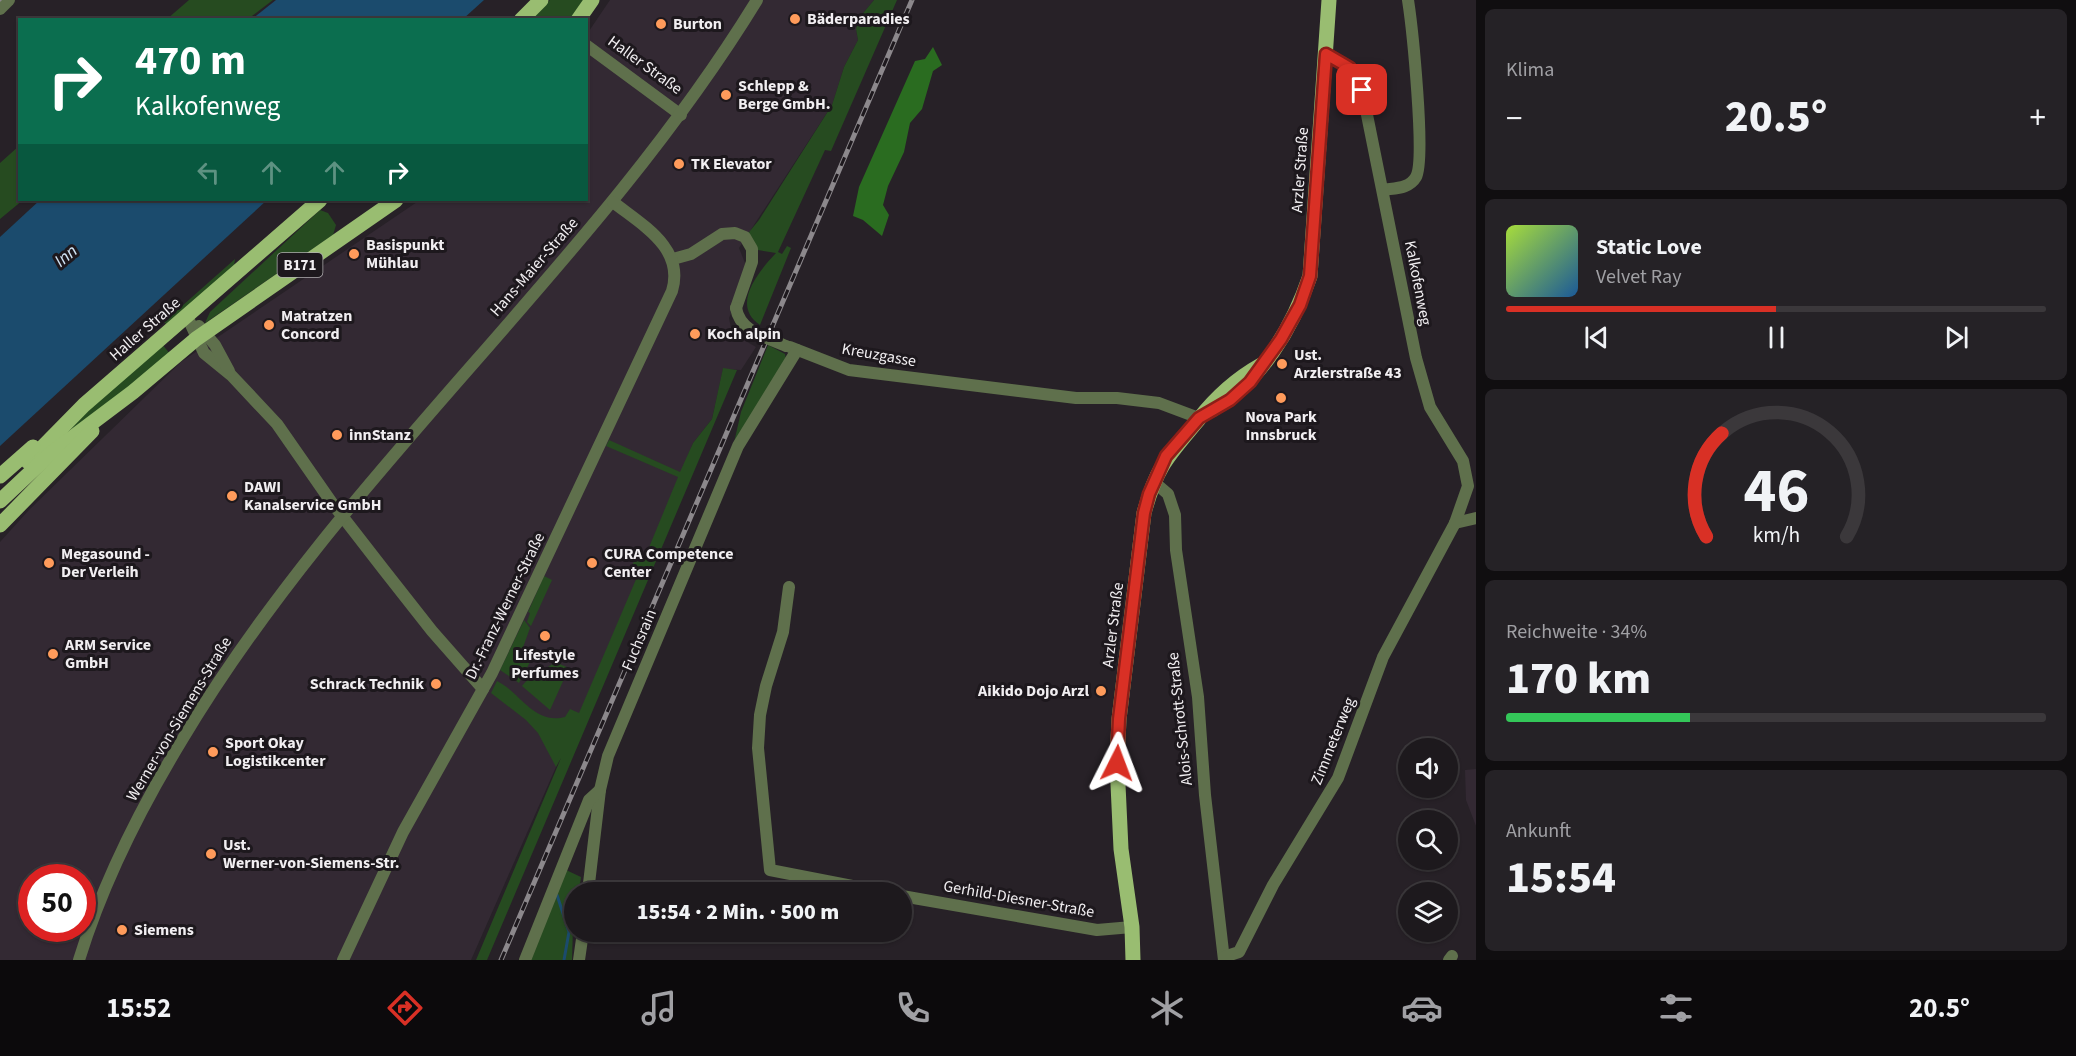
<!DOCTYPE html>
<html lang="de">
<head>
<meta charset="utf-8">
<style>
	body { margin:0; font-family:"Source Sans 3",sans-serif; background:#252226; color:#f1f3f6; height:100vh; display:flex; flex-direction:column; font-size:22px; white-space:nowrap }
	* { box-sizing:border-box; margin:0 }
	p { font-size:20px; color:#a0a0a4 }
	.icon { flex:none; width:33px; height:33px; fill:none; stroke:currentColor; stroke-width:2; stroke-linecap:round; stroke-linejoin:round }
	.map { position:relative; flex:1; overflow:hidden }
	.drawer { display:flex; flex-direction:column; gap:9px; padding:9px; background:#100e10; width:600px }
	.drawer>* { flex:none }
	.top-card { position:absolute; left:18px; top:18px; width:570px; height:183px; border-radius:0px; box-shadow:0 2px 4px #0004,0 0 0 2px #3b383b; background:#0b6e4f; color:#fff; overflow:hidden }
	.controls { position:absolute; left:1398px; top:738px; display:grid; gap:12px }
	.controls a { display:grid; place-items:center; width:60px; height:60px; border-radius:50%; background:#1d191d; box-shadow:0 2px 4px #0004,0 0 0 2px #3b383b; font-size:30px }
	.speed { position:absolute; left:18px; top:864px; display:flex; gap:12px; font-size:30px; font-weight:700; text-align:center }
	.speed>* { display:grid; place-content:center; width:78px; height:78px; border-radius:50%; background:#1d191d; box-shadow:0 2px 4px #0004,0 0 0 2px #3b383b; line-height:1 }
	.speed .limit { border:9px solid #d22; background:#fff; color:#111 }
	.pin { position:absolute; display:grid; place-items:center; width:51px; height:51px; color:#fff; margin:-26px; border-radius:12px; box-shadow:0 3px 9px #0006 }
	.me { position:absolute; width:66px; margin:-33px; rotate:3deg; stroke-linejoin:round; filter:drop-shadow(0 0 4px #0008) }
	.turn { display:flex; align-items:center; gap:21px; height:126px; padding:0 18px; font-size:27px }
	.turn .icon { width:78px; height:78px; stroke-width:2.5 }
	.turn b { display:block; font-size:42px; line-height:51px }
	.lanes { display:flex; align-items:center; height:57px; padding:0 18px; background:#0003; justify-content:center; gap:30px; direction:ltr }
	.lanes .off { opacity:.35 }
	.big { font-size:45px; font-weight:800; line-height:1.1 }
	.drawer .card { flex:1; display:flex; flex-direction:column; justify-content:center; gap:9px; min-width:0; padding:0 21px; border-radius:9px; background:#252226 }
	.drawer .dial { align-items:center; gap:0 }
	.dial svg { height:156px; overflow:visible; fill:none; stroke:#3b383b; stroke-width:7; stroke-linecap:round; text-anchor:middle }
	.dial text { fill:#f1f3f6; stroke:none }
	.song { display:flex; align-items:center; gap:18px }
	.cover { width:72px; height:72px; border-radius:9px; background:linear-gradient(135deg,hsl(80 70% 55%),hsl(210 70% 35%)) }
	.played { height:6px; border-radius:3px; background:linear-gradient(90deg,#d93025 50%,#3b383b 50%) }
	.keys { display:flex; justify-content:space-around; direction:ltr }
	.heat { display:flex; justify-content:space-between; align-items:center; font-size:33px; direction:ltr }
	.charge { height:9px; border-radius:4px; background:linear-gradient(90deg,#34c759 34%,#3b383b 0) }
	.trip { position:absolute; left:564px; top:882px; width:348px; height:60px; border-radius:30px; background:#1d191d; box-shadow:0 2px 4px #0004,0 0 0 2px #3b383b; font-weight:800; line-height:60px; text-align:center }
	.dock { display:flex; height:96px; justify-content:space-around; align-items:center; background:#0c0a0c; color:#a0a0a4 }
	.dock .icon { width:42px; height:42px }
	.dock .active { color:#d93025 }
	.dock b { font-size:27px; color:#f1f3f6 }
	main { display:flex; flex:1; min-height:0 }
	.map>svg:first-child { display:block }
</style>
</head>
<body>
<main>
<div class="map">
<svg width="1476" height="960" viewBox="0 0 1476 960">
	<rect width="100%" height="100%" fill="#272127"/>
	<g fill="#332933" fill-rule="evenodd">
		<path d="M610 0H874L859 18 856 29 858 40 844 67 832 105 739 248 745 263V281L729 318 732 333 756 347 741 370 723 369 712 419 693 443 611 642 471 960H0V542L29 510 181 362 420 200H586L587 34ZM32 878H82V928H32Z"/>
		<polygon points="1476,769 1476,826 1466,800 1465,770"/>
	</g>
	<g fill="#264b20">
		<polygon points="189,0 273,0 248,19 167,19"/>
		<polygon points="550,0 585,0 571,19 530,20"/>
		<path d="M874 0H897L831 151 825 150 778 252 782 254 787 246 791 248 760 325C730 305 759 271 776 253L752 249 745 237 759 220 832 105 844 67 858 40 856 29 859 18Z"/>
		<polygon points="19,146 20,200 23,200 0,219 0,163"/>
		<polygon points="320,210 328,213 336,225 333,235 205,323 210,312"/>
		<polygon points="235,259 234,266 166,324 164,322"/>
		<polygon points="162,344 170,354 69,435 55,440"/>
		<polygon points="768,345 785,354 786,360 733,447 741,412"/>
		<path d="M723 368 737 370 487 960H476L561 758 556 767 538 733 526 720 491 693 497 681C521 693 534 725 565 717L570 709 579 713 637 577 629 573 635 559 643 562 678 477 606 446 609 440 680 472 693 443 712 419Z"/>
		<polygon points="544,576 552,580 531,626 527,622 530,613 528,612"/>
		<polygon points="524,620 530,628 521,653 530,662 519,683 500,670"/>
		<path d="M555 662 569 668 550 710 522 686C530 675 544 671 555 662Z"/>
		<polygon points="566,870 581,877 579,892 574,892 572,960 529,960"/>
	</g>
	<polygon fill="#2a6c20" points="933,47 942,65 933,71 922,109 910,123 904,152 888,186 883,205 889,215 882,236 863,220 853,216 859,187 915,61 925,59"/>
	<g fill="#1b4b6d">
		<polygon points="276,0 484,0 463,19 252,19"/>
		<polygon points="40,200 267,200 0,446 0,237"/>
	</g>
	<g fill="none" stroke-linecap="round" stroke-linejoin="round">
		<polyline stroke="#1b4b6d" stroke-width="3" points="557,895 569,932 564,960"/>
		<g stroke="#5f704c" stroke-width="12">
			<polyline points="0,9 9,0"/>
			<polyline points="586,45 681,115"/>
			<path d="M1383 190C1395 188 1409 189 1416 177 1426 159 1412 26 1408 0"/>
			<polyline points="673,259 691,254 722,234 735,233 745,237 752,249 752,262 736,308"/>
			<polyline points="187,316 204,353 231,375 277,424 332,503 384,570 432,631 483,689"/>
			<polyline points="199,326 215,345 229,371"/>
			<polyline points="790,347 849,370 1076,398 1117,398 1159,403 1199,418"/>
			<polyline points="1154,482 1168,494 1175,515 1176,550 1198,697 1205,795 1224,960"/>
			<polyline points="1455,523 1476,518"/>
			<polyline points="789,587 783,632 766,686 760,715 758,748 770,870 883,892"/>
			<polyline points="588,892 600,790 608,756 738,446 797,350"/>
			<polyline points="902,896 1097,930 1132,927"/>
			<polyline points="1224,957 1239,952 1273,885 1338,778 1383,657 1455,523 1468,486 1463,461 1430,407 1416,358 1362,90 1350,68 1326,54"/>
			<path d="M79 960C103 882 140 809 182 740 343 470 593 268 757 0"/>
			<path d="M343 960 403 832 492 673 672 291C685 248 642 225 613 202"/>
			<polyline points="525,960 589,800 600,790"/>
			<polyline points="579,960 583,932"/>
			<polyline points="1449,960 1452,956"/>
		</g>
		<g stroke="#99bd71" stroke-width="15">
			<polyline points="521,20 541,0"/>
			<polyline points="578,20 592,0"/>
			<path d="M1212 410C1261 381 1292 329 1310 276L1329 0"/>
			<polyline points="28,462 84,405 320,200"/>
			<polyline points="0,476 33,447"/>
			<polyline points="0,501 48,456 133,392 196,339 396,200"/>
			<polyline points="0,525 92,431"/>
			<path d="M1133 960 1132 927 1121 849 1117 763 1119 719 1144 513C1157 465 1169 455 1199 419 1217 396 1236 379 1261 365"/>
		</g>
		<polyline stroke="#8c888c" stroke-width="1.5" points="0,1 1,0"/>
		<g stroke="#8c888c" stroke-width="5">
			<polyline id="rail" points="501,960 912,0"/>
		</g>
		<use href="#rail" stroke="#1d181d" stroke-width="3" stroke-dasharray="9" stroke-linecap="butt"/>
		<path stroke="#5f704c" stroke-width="12" d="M736 308C740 332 766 337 786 346"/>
	</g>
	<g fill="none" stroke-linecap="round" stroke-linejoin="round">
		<g stroke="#8d1f18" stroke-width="15">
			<polyline id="route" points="1117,763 1119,719 1144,513 1149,494 1166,456 1199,418 1230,400 1250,382 1281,339 1300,305 1310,276 1326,54 1350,68 1362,90"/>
		</g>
		<use href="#route" stroke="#d93025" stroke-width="10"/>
	</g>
	<g fill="#ff9b5b" stroke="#1d181d" stroke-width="2">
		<circle cx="795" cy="19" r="6"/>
		<circle cx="661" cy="24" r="6"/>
		<circle cx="726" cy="95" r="6"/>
		<circle cx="679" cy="164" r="6"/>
		<circle cx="354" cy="254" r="6"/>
		<circle cx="269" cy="325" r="6"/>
		<circle cx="695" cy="334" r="6"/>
		<circle cx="1282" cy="364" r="6"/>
		<circle cx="1281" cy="398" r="6"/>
		<circle cx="337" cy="435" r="6"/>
		<circle cx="232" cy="496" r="6"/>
		<circle cx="49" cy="563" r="6"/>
		<circle cx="592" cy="563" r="6"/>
		<circle cx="545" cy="636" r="6"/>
		<circle cx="53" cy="654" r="6"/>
		<circle cx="436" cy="684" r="6"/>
		<circle cx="1101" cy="691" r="6"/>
		<circle cx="213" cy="752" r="6"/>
		<circle cx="211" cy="854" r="6"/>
		<circle cx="122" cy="930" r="6"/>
	</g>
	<g text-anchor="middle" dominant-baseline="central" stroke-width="6" stroke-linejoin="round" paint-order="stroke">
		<rect fill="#1d181d" stroke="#b1aeb1" stroke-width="1.5" x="277.5" y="253" width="45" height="24" rx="4.5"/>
		<g font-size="15" font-weight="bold" fill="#f1eef1">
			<text x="300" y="265">B171</text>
		</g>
		<g font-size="16" font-weight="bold" fill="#f1eef1" stroke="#1d181d" text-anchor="start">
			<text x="807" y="19">Bäderparadies</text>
			<text x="673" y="24">Burton</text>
			<text x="738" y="86">Schlepp &amp;<tspan x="738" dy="18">Berge GmbH.</tspan></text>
			<text x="691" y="164">TK Elevator</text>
			<text x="366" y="245">Basispunkt<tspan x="366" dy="18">Mühlau</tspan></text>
			<text x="281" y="316">Matratzen<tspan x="281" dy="18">Concord</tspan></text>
			<text x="707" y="334">Koch alpin</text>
			<text x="1294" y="355">Ust.<tspan x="1294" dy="18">Arzlerstraße 43</tspan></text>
			<text x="1281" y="417" text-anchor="middle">Nova Park<tspan x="1281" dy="18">Innsbruck</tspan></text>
			<text x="349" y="435">innStanz</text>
			<text x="244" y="487">DAWI<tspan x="244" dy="18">Kanalservice GmbH</tspan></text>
			<text x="61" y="554">Megasound -<tspan x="61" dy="18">Der Verleih</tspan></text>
			<text x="604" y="554">CURA Competence<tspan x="604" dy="18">Center</tspan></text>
			<text x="65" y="645">ARM Service<tspan x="65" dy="18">GmbH</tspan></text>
			<text x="545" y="655" text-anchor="middle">Lifestyle<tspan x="545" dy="18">Perfumes</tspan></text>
			<text x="424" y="684" text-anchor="end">Schrack Technik</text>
			<text x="1089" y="691" text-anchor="end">Aikido Dojo Arzl</text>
			<text x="225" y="743">Sport Okay<tspan x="225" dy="18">Logistikcenter</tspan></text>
			<text x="223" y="845">Ust.<tspan x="223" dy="18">Werner-von-Siemens-Str.</tspan></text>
			<text x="134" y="930">Siemens</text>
		</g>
		<g font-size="16" fill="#f1eef1" stroke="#1d181d">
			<text transform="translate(645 65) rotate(36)">Haller Straße</text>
			<text transform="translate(1300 170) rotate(-86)">Arzler Straße</text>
			<text transform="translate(534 267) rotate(-49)">Hans-Maier-Straße</text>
			<text transform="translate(1418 283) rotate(79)">Kalkofenweg</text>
			<text transform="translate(145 329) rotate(-41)">Haller Straße</text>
			<text transform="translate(879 355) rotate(10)">Kreuzgasse</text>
			<text transform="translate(505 606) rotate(-64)">Dr.-Franz-Werner-Straße</text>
			<text transform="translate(1113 625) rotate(-83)">Arzler Straße</text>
			<text transform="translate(639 640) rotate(-67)">Fuchsrain</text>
			<text transform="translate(179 719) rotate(-59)">Werner-von-Siemens-Straße</text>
			<text transform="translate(1180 719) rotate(-96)">Alois-Schrott-Straße</text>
			<text transform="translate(1333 741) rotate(-68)">Zimmeterweg</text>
			<text transform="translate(1019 899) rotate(10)">Gerhild-Diesner-Straße</text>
		</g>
		<g font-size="18" font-style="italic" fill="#d2e6f7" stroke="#1d181d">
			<text transform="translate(66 256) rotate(-40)">Inn</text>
		</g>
	</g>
</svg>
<div class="controls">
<a><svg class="icon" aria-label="sound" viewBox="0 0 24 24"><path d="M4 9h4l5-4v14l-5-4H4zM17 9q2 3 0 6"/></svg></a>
<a><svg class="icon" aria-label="search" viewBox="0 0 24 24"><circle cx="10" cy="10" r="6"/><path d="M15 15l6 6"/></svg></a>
<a><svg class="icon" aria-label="layers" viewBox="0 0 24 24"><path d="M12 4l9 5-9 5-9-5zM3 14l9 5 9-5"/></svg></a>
</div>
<div class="speed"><div class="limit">50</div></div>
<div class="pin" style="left:1362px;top:90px;background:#d93025"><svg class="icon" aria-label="arrive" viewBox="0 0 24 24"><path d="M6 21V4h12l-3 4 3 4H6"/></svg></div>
<svg class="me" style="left:1117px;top:763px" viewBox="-20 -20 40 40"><path d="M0-17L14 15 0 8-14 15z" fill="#d93025" stroke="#fff" stroke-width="4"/></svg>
<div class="trip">15:54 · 2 Min. · 500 m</div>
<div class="top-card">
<div class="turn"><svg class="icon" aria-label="right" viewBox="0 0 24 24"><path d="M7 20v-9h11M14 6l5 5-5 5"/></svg><div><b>470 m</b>Kalkofenweg</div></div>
<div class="lanes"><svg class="icon off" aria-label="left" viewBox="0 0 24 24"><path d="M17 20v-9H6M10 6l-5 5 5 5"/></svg><svg class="icon off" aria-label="ahead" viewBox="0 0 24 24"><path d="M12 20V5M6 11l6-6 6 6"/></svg><svg class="icon off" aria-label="ahead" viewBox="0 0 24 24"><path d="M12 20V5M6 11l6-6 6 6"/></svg><svg class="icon" aria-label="right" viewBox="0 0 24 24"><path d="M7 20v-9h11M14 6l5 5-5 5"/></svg></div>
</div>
</div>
<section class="drawer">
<div class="card"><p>Klima</p>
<div class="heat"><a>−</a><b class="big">20.5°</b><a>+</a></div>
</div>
<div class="card">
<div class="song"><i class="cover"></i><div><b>Static Love</b><p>Velvet Ray</p></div></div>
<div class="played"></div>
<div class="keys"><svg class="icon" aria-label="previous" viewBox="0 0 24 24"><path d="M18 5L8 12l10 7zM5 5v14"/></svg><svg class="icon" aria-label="pause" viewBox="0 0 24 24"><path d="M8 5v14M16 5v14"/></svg><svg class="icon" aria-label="next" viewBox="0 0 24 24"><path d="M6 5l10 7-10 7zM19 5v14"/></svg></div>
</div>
<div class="card dial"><svg viewBox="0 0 100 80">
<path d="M14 69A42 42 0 1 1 86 69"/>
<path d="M14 69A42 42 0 0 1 22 16" stroke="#d93025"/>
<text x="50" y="56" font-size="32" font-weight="700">46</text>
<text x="50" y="72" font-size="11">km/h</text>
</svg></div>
<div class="card"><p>Reichweite · 34%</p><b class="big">170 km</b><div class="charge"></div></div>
<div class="card"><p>Ankunft</p><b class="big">15:54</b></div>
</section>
</main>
<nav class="dock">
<b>15:52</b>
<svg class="icon active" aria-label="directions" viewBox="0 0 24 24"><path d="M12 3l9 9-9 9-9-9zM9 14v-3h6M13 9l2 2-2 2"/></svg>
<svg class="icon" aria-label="music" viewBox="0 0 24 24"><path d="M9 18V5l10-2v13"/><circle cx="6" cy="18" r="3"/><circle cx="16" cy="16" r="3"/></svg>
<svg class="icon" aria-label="phone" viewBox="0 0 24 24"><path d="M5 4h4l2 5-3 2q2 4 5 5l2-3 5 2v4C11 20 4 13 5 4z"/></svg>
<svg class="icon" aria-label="climate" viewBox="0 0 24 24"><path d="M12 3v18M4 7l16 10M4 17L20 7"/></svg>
<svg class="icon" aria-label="car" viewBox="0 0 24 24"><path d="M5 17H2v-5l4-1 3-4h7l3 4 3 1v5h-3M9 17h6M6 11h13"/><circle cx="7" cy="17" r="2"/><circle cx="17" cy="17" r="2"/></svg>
<svg class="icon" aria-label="filters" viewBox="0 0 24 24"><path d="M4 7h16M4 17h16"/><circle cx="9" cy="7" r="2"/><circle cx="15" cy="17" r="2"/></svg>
<b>20.5°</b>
</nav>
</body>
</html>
